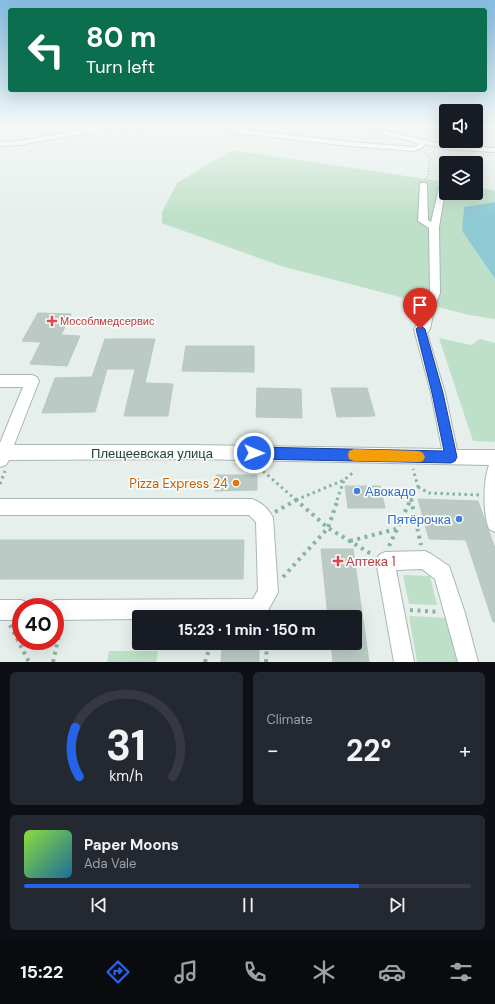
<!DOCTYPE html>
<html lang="en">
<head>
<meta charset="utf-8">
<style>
	body { margin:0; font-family:"DM Sans",sans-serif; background:#242831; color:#f1f3f6; height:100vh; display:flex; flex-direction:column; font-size:15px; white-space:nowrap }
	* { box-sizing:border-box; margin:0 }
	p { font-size:13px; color:#9ea1a6 }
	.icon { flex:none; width:22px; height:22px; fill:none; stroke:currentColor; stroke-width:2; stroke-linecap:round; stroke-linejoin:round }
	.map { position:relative; height:662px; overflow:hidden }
	.details { display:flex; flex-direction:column; gap:10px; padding:10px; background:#0d0f14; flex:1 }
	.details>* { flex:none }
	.banner { position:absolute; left:8px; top:8px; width:479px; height:84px; border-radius:4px; box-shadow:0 4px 16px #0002; background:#0b6e4f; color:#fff; overflow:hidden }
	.tools { position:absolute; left:439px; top:104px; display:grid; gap:8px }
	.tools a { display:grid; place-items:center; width:44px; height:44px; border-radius:4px; background:#171b24; box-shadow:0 4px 16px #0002; font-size:20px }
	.speed { position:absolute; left:12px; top:598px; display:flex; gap:8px; font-size:20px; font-weight:700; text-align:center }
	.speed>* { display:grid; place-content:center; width:52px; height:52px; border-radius:50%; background:#171b24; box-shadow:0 4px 16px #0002; line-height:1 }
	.speed .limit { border:6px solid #d22; background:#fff; color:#111 }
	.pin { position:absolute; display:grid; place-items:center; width:34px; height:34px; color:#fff; margin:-41px -17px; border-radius:50% 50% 50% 0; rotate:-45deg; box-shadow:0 0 4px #0007 }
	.pin .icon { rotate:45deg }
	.me { position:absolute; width:44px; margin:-22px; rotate:91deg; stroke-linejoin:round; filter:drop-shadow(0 0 3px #0008) }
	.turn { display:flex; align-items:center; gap:14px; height:84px; padding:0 12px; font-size:18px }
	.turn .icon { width:52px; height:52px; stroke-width:2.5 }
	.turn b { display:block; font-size:28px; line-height:34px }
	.big { font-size:30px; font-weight:700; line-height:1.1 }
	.details .card { flex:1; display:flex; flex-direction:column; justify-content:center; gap:6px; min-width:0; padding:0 14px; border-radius:6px; background:#242831 }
	.details .dial { align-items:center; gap:0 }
	.dial svg { height:104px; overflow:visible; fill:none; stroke:#363941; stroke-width:7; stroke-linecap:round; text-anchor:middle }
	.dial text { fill:#f1f3f6; stroke:none }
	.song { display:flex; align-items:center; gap:12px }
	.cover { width:48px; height:48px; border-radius:6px; background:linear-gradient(135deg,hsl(90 70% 55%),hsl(200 70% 35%)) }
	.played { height:4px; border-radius:2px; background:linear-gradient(90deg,#2563eb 75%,#363941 75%) }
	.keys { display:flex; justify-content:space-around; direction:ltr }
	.heat { display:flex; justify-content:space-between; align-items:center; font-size:22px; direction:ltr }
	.details .tiles { flex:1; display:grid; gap:10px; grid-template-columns:1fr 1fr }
	.card:last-child { grid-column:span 2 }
	.trip { position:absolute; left:132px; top:610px; width:230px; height:40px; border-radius:4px; background:#171b24; box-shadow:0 4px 16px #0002; font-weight:700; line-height:40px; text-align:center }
	.tabs { display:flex; height:64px; justify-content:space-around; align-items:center; background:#090b0e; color:#9ea1a6 }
	.tabs .icon { width:28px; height:28px }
	.tabs .current { color:#2563eb }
	.tabs b { font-size:18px; color:#f1f3f6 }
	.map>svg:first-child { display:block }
</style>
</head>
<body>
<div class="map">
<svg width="495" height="662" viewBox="0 0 495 662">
	<rect width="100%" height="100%" fill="#e6efeb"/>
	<g fill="#bfe0c8">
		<polygon points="232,150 446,182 446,193 476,193 476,186 495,191 495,202 465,207 462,231 495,279 495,319 469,315 281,266 162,223 162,212 177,183"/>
		<polygon points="439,338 471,345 480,339 495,343 495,442 473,441"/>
		<polygon points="403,575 430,576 437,605 409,604"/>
		<polygon points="409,616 448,618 458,662 417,662"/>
		<polygon points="109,651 158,651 156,662 107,662"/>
	</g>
	<polygon fill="#8ec9d4" points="495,202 495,279 462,231 464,207"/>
	<g fill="#bbcac4" stroke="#b8c9c2">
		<polygon points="38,313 71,314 61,335 80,336 67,366 30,364 41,342 22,341"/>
		<polygon points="105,339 155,339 145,383 173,384 168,416 124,416 135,369 107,369 95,412 42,413 55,378 92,377"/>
		<polygon points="186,346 254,346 254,372 182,371"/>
		<polygon points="257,388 301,389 302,418 256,417"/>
		<polygon points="331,388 367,388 375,416 337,417"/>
		<polygon points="216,475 257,475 257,490 215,491"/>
		<polygon points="345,486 380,486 385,508 348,508"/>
		<polygon points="418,499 478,501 495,548 495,622 493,622 466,540 429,539"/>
		<polygon points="0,540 244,540 243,579 0,579"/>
		<polygon points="321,549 353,549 369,662 333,662 331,643 355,643 355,617 328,617"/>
		<polygon points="222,643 259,643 259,662 221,662"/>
	</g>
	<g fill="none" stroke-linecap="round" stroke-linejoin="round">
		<g stroke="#a8b8b2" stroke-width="2">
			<g id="minor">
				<polygon points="104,126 195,126 192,128 104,130 19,145 0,146 0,142 19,141"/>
				<polygon points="221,126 229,126 238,129 350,142 413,147 417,146 418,143 350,126 361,126 446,145 495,148 495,152 446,149 425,144 422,148 413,151 350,146 237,133"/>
				<path d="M420 183H426L427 185 428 220 431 222 439 188 443 186H446L439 227 440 293 435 305 430 329 427 333 445 393 457 450H495V532L489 529C483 514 483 481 489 465L194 459 9 460 6 465 0 467V443L23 387H0V375H32L37 377 39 381 14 445H194L442 449 431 393 414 329 416 326 419 325 423 305 430 293 429 228 418 221Z"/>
				<path d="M0 499H252C261 502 269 509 273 518L278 592 265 616 262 617H139V619L55 620V607H46L48 603 55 600 253 599 258 590 256 522 249 515H0Z"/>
				<polygon points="425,551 431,554 449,566 465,613 478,662 458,662 435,579 422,569 396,570 414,662 394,662 376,561 379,555 385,552"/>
				<polygon points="0,600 21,600 28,603 30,607 21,607 21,620 0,620"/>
			</g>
		</g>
		<polyline stroke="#86b3a5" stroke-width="1.5" stroke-dasharray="1 2" stroke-linecap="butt" points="424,152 430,159 428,176 426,179"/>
		<g stroke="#86b3a5" stroke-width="3" stroke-dasharray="2.5 3.5" stroke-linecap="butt">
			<polyline points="263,471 296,500"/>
			<polyline points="0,484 5,471"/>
			<polyline points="418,487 429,493 480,495"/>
			<polyline points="296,500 344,480 355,471"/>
			<polyline points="337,500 344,480"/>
			<polyline points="411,500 409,492 418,487 413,469"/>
		</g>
		<g stroke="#86b3a5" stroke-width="4" stroke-dasharray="3 4.5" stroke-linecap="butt">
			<polyline points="295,499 328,528 373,555"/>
			<polyline points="411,499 421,545"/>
			<polyline points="275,512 298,499"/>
			<polyline points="350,541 396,529"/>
			<polyline points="389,546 411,499"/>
			<polyline points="283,577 328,528 338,499"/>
			<polyline points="410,610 439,612"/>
			<polyline points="10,625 29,662"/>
			<polyline points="53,662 61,626"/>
			<polyline points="205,662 211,643"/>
			<polyline points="266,662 267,643"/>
		</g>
		<use href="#minor" fill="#fff" fill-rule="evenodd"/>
	</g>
	<linearGradient id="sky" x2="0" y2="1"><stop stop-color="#84bce0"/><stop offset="0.58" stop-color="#f4f8f6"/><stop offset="1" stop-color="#f4f8f6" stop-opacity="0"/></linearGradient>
	<rect width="495" height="218" fill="url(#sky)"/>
	<polygon fill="#2563eb" stroke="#184099" points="420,325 425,329 443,393 457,457 455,461 451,463 254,459 250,457 249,453 250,449 254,447 444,451 432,393 416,329"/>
	<polygon fill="#f59e0b" points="354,449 419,451 423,453 425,457 423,461 419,462 354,461 349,459 348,455 349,451"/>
	<g fill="#e0444e" stroke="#f7fbf9" stroke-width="1.5">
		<path d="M50 315h4v4h4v4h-4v4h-4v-4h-4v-4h4z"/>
		<path d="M336 555h4v4h4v4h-4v4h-4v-4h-4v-4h4z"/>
	</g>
	<circle fill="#e8710a" stroke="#f7fbf9" stroke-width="1.5" cx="236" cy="483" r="4"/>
	<g fill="#3f7fe0" stroke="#f7fbf9" stroke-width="1.5">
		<circle cx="357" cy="491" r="4"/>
		<circle cx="459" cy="519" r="4"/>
	</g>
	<g text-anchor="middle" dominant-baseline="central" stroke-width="3.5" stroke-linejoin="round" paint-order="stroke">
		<g font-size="11" fill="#be3a42" stroke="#f7fbf9" text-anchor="start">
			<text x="60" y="321">Мособлмедсервис</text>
		</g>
		<g font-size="13" fill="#24423a" stroke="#f7fbf9">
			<text x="152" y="453">Плещеевская улица</text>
		</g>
		<g font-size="13" fill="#c56008" stroke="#f7fbf9" text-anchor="end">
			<text x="228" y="483">Pizza Express 24</text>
		</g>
		<g font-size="13" fill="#366cbe" stroke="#f7fbf9" text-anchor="start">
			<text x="365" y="491">Авокадо</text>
			<text x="451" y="519" text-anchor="end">Пятёрочка</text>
		</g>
		<g font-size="13" fill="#be3a42" stroke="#f7fbf9" text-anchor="start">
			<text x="346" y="561">Аптека 1</text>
		</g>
	</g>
</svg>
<div class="tools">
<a><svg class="icon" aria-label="sound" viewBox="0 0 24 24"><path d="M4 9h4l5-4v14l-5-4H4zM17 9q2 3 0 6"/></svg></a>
<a><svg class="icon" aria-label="layers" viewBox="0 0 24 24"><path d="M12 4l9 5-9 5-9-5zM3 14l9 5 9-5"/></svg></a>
</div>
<div class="speed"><div class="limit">40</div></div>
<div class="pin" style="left:420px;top:329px;background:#d93025"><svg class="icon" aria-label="arrive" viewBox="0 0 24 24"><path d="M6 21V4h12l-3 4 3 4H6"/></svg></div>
<svg class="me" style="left:254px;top:453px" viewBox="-20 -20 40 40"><circle r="17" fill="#2563eb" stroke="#fff" stroke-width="3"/><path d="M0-11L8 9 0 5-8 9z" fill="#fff"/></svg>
<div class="trip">15:23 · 1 min · 150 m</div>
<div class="banner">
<div class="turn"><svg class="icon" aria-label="left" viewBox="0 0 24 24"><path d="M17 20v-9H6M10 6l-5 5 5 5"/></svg><div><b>80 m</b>Turn left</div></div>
</div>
</div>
<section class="details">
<div class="tiles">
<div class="card dial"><svg viewBox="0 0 100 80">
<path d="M14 69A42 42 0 1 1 86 69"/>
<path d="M14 69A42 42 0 0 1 11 31" stroke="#2563eb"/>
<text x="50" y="56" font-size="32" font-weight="700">31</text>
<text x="50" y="72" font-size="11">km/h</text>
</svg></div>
<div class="card"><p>Climate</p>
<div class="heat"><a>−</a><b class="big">22°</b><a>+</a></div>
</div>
<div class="card">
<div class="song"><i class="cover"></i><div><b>Paper Moons</b><p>Ada Vale</p></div></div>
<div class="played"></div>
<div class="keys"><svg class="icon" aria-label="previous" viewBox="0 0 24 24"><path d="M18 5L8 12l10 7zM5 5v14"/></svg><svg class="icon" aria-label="pause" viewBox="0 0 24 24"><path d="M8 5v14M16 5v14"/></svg><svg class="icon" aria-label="next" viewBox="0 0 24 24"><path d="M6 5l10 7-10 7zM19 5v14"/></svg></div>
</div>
</div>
</section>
<nav class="tabs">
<b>15:22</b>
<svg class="icon current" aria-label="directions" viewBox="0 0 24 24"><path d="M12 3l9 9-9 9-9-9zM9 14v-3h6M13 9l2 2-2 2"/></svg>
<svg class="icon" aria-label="music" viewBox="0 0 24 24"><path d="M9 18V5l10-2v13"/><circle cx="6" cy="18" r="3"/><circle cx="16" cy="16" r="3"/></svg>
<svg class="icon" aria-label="phone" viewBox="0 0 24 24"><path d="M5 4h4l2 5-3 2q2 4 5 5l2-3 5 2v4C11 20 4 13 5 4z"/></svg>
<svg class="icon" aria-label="climate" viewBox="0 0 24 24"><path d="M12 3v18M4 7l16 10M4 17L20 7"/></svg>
<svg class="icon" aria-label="car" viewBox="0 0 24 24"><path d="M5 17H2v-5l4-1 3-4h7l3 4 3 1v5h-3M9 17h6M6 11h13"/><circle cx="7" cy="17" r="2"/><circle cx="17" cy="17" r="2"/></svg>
<svg class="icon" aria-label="filters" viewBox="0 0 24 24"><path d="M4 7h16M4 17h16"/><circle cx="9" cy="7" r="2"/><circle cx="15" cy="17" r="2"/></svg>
</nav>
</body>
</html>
